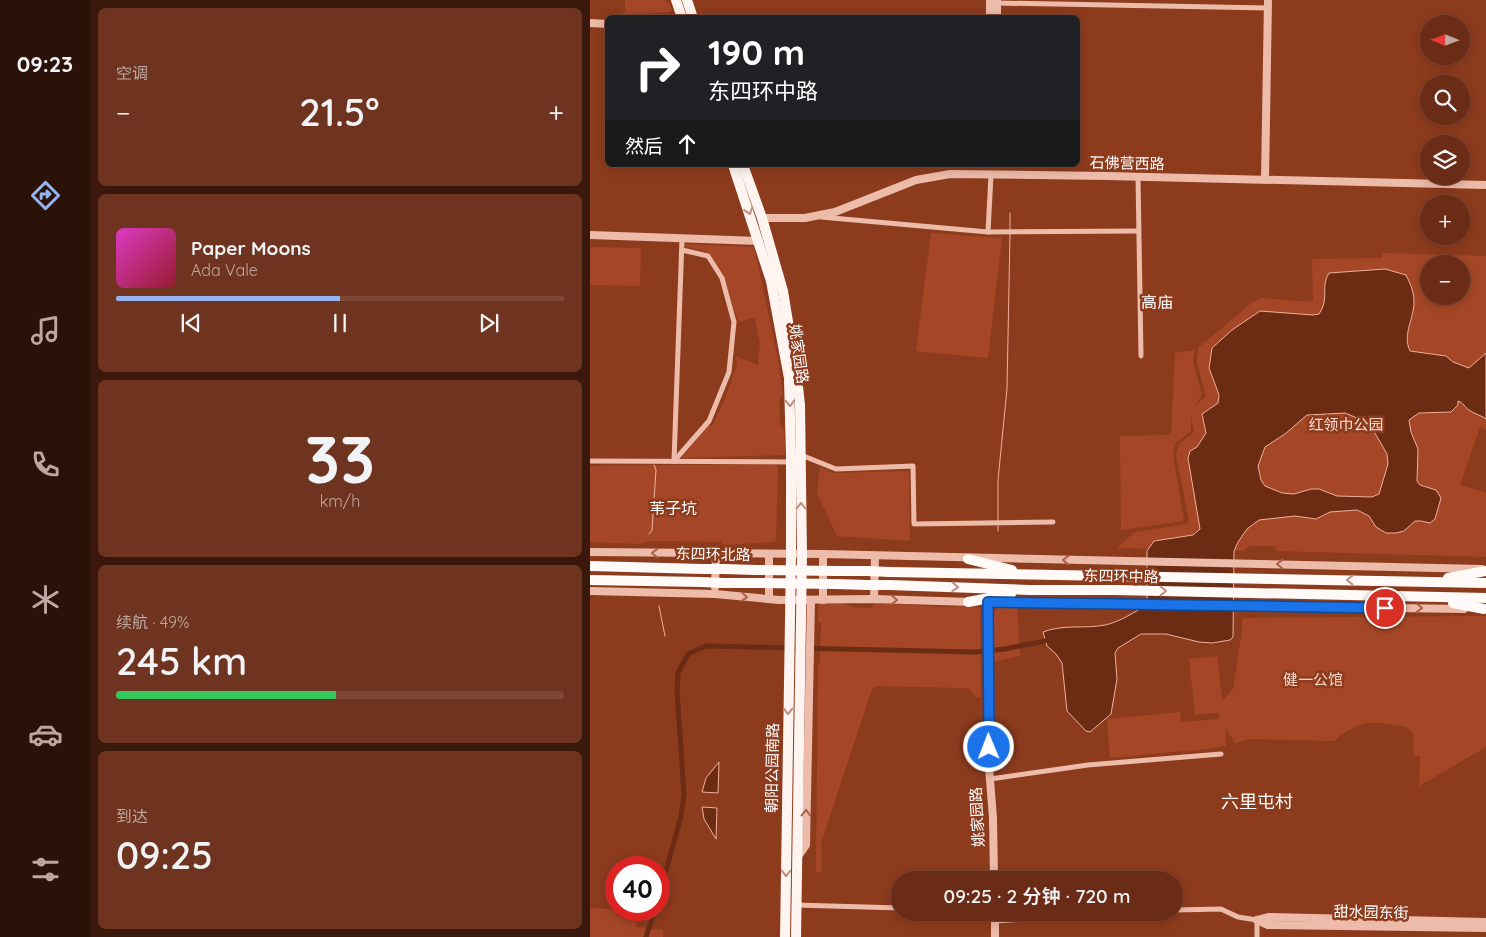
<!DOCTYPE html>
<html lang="zh">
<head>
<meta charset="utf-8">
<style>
	body { margin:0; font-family:Quicksand,"Noto Sans SC",sans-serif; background:#6f341f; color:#f1f3f6; height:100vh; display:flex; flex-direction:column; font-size:19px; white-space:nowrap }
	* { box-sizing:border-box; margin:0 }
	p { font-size:16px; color:#bea7a1 }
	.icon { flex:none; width:28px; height:28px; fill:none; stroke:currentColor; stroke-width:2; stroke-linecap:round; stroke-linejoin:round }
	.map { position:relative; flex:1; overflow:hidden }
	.side { display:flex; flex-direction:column; gap:8px; padding:8px; background:#3a180c; width:500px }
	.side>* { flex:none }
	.hud { position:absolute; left:15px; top:15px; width:475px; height:152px; border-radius:8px; box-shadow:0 2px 12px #0003,0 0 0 1px #7d4835; background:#202124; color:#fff; overflow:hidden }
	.needle { width:32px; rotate:271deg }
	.controls { position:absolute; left:830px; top:15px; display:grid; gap:10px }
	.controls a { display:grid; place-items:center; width:50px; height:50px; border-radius:50%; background:#6a2c16; box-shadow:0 2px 12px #0003,0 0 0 1px #7d4835; font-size:25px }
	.speed { position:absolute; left:15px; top:856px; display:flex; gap:10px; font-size:25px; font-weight:700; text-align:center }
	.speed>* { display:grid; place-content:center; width:65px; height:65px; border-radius:50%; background:#6a2c16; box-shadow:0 2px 12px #0003,0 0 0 1px #7d4835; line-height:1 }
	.speed .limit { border:8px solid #d22; background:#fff; color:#111 }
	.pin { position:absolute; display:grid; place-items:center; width:42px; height:42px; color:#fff; margin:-21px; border:2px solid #fff; border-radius:50%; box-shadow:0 1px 5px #0007 }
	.me { position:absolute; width:55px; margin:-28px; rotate:359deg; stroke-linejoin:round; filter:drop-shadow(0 0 4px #0008) }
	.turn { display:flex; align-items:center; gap:18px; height:105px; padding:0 20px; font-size:22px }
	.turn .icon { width:65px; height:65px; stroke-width:2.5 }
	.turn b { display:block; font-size:35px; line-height:42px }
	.then { display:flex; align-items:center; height:48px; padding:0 20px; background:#0003; gap:10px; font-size:19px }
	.big { font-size:38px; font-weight:600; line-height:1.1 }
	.side .card { flex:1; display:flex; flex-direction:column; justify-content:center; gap:8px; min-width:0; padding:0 18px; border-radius:8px; background:#6f341f }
	.side .dial { align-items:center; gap:0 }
	.dial b { font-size:65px; line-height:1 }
	.song { display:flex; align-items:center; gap:15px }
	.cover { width:60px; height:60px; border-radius:8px; background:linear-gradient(135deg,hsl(310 70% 55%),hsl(350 70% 35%)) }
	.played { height:5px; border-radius:2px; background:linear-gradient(90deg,#95b2f1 50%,#7d4835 50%) }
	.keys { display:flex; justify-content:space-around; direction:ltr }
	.heat { display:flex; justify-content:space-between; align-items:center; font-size:28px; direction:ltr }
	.charge { height:8px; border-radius:4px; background:linear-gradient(90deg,#34c759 49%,#7d4835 0) }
	.trip { position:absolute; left:301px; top:871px; width:292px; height:50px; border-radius:25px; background:#6a2c16; box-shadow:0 2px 12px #0003,0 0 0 1px #7d4835; font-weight:600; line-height:50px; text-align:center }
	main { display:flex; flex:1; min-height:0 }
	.tabs { display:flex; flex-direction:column; width:90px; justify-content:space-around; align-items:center; background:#2a1209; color:#bea7a1 }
	.tabs .icon { width:35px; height:35px }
	.tabs .active { color:#95b2f1 }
	.tabs b { font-size:22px; color:#f1f3f6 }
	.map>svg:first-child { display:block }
</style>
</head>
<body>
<main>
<nav class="tabs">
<b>09:23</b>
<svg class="icon active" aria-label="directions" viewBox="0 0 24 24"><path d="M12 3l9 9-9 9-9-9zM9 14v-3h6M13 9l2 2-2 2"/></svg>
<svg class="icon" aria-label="music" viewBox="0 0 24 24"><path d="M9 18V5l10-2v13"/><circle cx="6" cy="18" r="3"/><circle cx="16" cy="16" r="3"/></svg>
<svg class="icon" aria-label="phone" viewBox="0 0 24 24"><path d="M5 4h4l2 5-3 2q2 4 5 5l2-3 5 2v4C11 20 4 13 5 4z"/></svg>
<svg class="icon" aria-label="climate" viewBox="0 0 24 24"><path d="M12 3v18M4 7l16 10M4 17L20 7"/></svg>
<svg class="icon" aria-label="car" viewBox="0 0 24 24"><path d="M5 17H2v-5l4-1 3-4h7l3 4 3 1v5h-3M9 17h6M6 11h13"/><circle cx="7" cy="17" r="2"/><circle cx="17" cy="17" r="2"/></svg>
<svg class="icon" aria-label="filters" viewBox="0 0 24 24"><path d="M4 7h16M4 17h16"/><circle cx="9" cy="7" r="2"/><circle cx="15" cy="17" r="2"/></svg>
</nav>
<section class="side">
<div class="card"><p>空调</p>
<div class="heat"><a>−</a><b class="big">21.5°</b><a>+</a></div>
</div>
<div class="card">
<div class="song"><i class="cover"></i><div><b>Paper Moons</b><p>Ada Vale</p></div></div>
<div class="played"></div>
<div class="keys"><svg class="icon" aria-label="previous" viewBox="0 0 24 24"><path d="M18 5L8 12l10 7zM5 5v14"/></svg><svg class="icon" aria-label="pause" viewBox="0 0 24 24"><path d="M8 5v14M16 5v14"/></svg><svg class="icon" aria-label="next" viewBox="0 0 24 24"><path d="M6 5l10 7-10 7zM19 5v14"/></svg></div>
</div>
<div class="card dial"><b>33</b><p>km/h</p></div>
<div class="card"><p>续航 · 49%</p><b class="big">245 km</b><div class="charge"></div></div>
<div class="card"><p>到达</p><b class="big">09:25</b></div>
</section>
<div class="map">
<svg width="896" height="937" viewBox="0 0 896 937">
	<rect width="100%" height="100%" fill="#8d3b1d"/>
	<g fill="#a54726" fill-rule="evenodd">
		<polygon points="35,0 75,0 79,3 82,10 79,12 40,15 30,15 35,11"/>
		<polygon points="341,233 412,238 398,358 326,351"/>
		<polygon points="95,244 164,247 187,354 193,395 189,399 190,425 194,429 195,455 92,458 119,424 122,426 135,399 147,364 146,356 168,365 170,344 165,318 148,322 134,276 118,252 96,247"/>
		<polygon points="0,247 51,248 50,286 0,285"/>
		<path d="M793 253 896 256V430L890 427 870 485 896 493V557L686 551 685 546H659L653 551 527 548 545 532 596 524 599 520 586 455 588 445 604 432 601 415V431L586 443 583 454 594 521 531 530 530 436 581 435 585 353 605 350 603 361 612 395 603 408 616 396 607 363 608 348 663 302 670 298 719 302 723 300 722 259 792 258ZM839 264H871V296H839Z"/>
		<polygon points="185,464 188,468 186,540 184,542 131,545 132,542 63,541 47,544 0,542 0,466"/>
		<polygon points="230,467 242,473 319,471 320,541 247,536 227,493"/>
		<polygon points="289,602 348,607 385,606 390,608 391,697 386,697 379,689 372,688 287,686 282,689 231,843 232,872 226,873 228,663 230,663 231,623 228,622 228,605 230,603 255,604 263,607 282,608 284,604"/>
		<polygon points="410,606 427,607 430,656 403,662 404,615 406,609"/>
		<path d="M896 616V747L829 786 830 756H824L823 734 817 727C782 722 773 717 744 741L662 739 645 743 635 727 636 746 594 752 593 751 520 758 517 719 590 712 591 722 629 719 628 713 605 715 599 659 627 656 632 701 643 689 652 632V619L654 618Z"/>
		<polygon points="0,908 40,910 40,914 48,915 46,927 73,930 73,937 0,937"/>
	</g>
	<g fill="#6b2c13" stroke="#efb19d" fill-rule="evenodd">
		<path d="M795 269 816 275C820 283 824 292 824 301 824 320 812 334 820 351L856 356 863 362 879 368 896 353V419C891 415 884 414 879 410 874 407 874 403 868 401V405L861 412 829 413 819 420 821 432 828 449 827 481 830 485 846 490 851 498 845 519 840 523 831 521H825L814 531 806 533H796L786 527 779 516 767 510 740 512 726 519 705 516 669 520 657 529 648 542 644 551 643 637 640 640 622 643 609 642 576 634H551L528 648 525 653 527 679 521 714 500 732 496 731 477 711 472 663 466 654 457 646 453 632C473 624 495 629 515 625 530 622 544 612 557 605V551L564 541 603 535 610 529 598 458 600 451 607 447 616 433 612 414 628 403 629 395 619 368 622 348 642 330 670 311 723 315 729 314C740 299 730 287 739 273ZM755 413 767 418 782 428 797 454 798 464 789 494 782 497 747 496 729 489H721L704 494 692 493 675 486 671 480 668 466 675 447 695 434 717 415Z"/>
		<polygon points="129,762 128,793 112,792 116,778"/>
		<polygon points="112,807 127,808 126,839 114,819"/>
	</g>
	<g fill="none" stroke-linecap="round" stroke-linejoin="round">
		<g stroke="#efb19d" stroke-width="1">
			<polyline points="420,230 420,213"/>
			<polyline points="408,520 408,480 417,389 420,234"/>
			<polyline points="408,524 408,531"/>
			<polyline points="59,534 62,530 66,470 64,465"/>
			<polyline points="69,606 75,636"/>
		</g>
		<g stroke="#6b2c13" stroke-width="5">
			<polyline points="69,897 91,816 94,795 87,690 88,673 98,654 116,646 385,652 415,649 455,641"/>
			<polyline points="56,937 65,910"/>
		</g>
		<g stroke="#edbba9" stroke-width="5">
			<polyline points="407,3 678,8"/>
			<polyline points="548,177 551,356"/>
			<polyline points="231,217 398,232 548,231"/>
			<polyline points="398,232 401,175"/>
			<polyline points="211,455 246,469 323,466 324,524 463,522"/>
			<polyline points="0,461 201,462"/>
			<polyline points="84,461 119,421 139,372 144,322 132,278 118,256 92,250"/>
			<polyline points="84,461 92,239"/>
			<polyline points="400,779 498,765 631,754"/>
			<polyline points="206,905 310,908"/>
			<polyline points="585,910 631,909 648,917 667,920 667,937"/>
			<polyline points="405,921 551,912"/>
		</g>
		<g stroke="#edbba9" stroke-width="8">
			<polyline points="400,0 400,18"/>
			<polyline points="407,0 407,18"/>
			<polyline points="0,23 18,24"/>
			<polyline points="675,179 678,0"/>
			<polyline points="172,218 215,218 245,212 326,180 360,174 517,176 896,185"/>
			<polyline points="0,235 169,241"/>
			<polyline points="0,552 233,554 892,569"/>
			<polyline points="233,554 233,600"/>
			<polyline points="125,587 126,554"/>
			<polyline points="0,591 125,594 189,600 284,599 382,602"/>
			<polyline points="179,599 179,554"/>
			<polyline points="284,599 285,556"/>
			<polyline points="398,602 874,609"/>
			<polyline points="398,602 399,767 403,818 404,880"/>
			<polyline points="207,858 216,845 221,600"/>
			<polyline points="405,912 405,937"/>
			<polyline points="667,920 678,925 896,928"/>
			<polyline points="667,920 678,917 896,922"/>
		</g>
		<g stroke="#fff4f0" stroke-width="10">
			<polyline points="86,0 92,18"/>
			<polyline points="97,0 103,18"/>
			<polyline points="143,165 181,281 199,378 201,457 201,555 195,937"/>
			<polyline points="153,165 172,218 193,291 207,377 210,405 212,555 206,937"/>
		</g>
		<g stroke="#fffaf8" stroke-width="10">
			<polyline points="378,559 422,570"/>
			<polyline points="0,566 113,569"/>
			<polyline points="134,569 166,570"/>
			<polyline points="246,571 277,571"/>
			<polyline points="300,572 896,583"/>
			<polyline points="858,578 896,571"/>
			<polyline points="0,580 112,582"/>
			<polyline points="133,583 166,583"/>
			<polyline points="245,584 278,585"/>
			<polyline points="299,585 439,590 525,590 896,598"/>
			<polyline points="378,602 421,594"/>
			<polyline points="863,603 894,609"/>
		</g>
		<g stroke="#fffaf8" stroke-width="10">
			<polyline points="113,569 134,569"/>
			<polyline points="166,570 246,571"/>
			<polyline points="277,571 300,572"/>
			<polyline points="112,582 133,583"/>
			<polyline points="166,583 245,584"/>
			<polyline points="278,585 299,585"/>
		</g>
	</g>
	<defs><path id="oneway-chevron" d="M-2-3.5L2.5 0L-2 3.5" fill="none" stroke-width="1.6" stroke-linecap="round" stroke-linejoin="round" transform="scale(1.25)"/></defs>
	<g stroke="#c08e7c">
		<use href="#oneway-chevron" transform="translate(159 211) rotate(71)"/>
		<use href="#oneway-chevron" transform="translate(200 403) rotate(88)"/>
		<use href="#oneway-chevron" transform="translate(211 506) rotate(-90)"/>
		<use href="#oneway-chevron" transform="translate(198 711) rotate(91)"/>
		<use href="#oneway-chevron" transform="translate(196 873) rotate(91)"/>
	</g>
	<g stroke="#aa6147">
		<use href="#oneway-chevron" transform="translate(65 553) rotate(-179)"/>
		<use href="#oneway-chevron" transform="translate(476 560) rotate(-178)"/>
		<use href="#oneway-chevron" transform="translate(690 564) rotate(-179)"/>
		<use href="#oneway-chevron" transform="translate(154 597) rotate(6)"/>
		<use href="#oneway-chevron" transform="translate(304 600) rotate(1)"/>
		<use href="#oneway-chevron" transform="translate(829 608) rotate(1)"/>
		<use href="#oneway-chevron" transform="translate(216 813) rotate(-89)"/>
	</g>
	<g stroke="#c09180">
		<use href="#oneway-chevron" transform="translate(760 580) rotate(-179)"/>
		<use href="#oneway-chevron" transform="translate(365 587) rotate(2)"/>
		<use href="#oneway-chevron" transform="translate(573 591) rotate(1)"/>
	</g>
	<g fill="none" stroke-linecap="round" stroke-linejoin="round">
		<g stroke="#114b97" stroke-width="12">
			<polyline id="route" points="399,747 398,602 795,608"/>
		</g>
		<use href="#route" stroke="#1a73e8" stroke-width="9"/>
	</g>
	<g text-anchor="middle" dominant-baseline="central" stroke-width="5" stroke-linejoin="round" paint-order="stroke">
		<g font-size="15" fill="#fff" stroke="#8d3b1d">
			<text transform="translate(537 163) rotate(1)">石佛营西路</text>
			<text transform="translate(209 354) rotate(82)">姚家园路</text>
			<text transform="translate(123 554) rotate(1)">东四环北路</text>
			<text transform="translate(531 576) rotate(1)">东四环中路</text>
			<text transform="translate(182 768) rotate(-89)">朝阳公园南路</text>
			<text transform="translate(387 817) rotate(-93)">姚家园路</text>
			<text transform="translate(781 912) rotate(1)">甜水园东街</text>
		</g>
		<g font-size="15" fill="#f9dacf" stroke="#8d3b1d">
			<text x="756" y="424">红领巾公园</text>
			<text x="723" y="679">健一公馆</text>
		</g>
		<g font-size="16" fill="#fff" stroke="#8d3b1d">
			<text x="567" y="302">高庙</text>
			<text x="83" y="508">苇子坑</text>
		</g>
		<g font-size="18" fill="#fff" stroke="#8d3b1d">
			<text x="667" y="801">六里屯村</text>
		</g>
	</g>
</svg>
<div class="controls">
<a><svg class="needle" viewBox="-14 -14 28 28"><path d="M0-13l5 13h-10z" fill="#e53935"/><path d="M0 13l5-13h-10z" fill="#bea7a1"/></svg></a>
<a><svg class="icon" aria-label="search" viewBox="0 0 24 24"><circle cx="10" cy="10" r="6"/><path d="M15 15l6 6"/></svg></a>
<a><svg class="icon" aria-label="layers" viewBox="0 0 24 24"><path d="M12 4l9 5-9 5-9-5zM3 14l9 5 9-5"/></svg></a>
<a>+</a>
<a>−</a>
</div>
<div class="speed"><div class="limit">40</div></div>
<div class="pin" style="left:795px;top:608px;background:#d93025"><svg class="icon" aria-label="arrive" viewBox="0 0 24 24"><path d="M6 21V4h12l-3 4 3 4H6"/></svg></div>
<svg class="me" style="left:399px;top:747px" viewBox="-20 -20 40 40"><circle r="17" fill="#1a73e8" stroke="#fff" stroke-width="3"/><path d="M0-11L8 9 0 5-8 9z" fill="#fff"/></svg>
<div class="trip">09:25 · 2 分钟 · 720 m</div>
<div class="hud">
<div class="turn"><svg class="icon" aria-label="right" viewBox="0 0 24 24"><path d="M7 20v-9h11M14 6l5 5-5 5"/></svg><div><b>190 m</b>东四环中路</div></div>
<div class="then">然后<svg class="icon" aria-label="ahead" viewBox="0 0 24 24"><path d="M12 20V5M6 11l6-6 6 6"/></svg></div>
</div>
</div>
</main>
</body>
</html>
